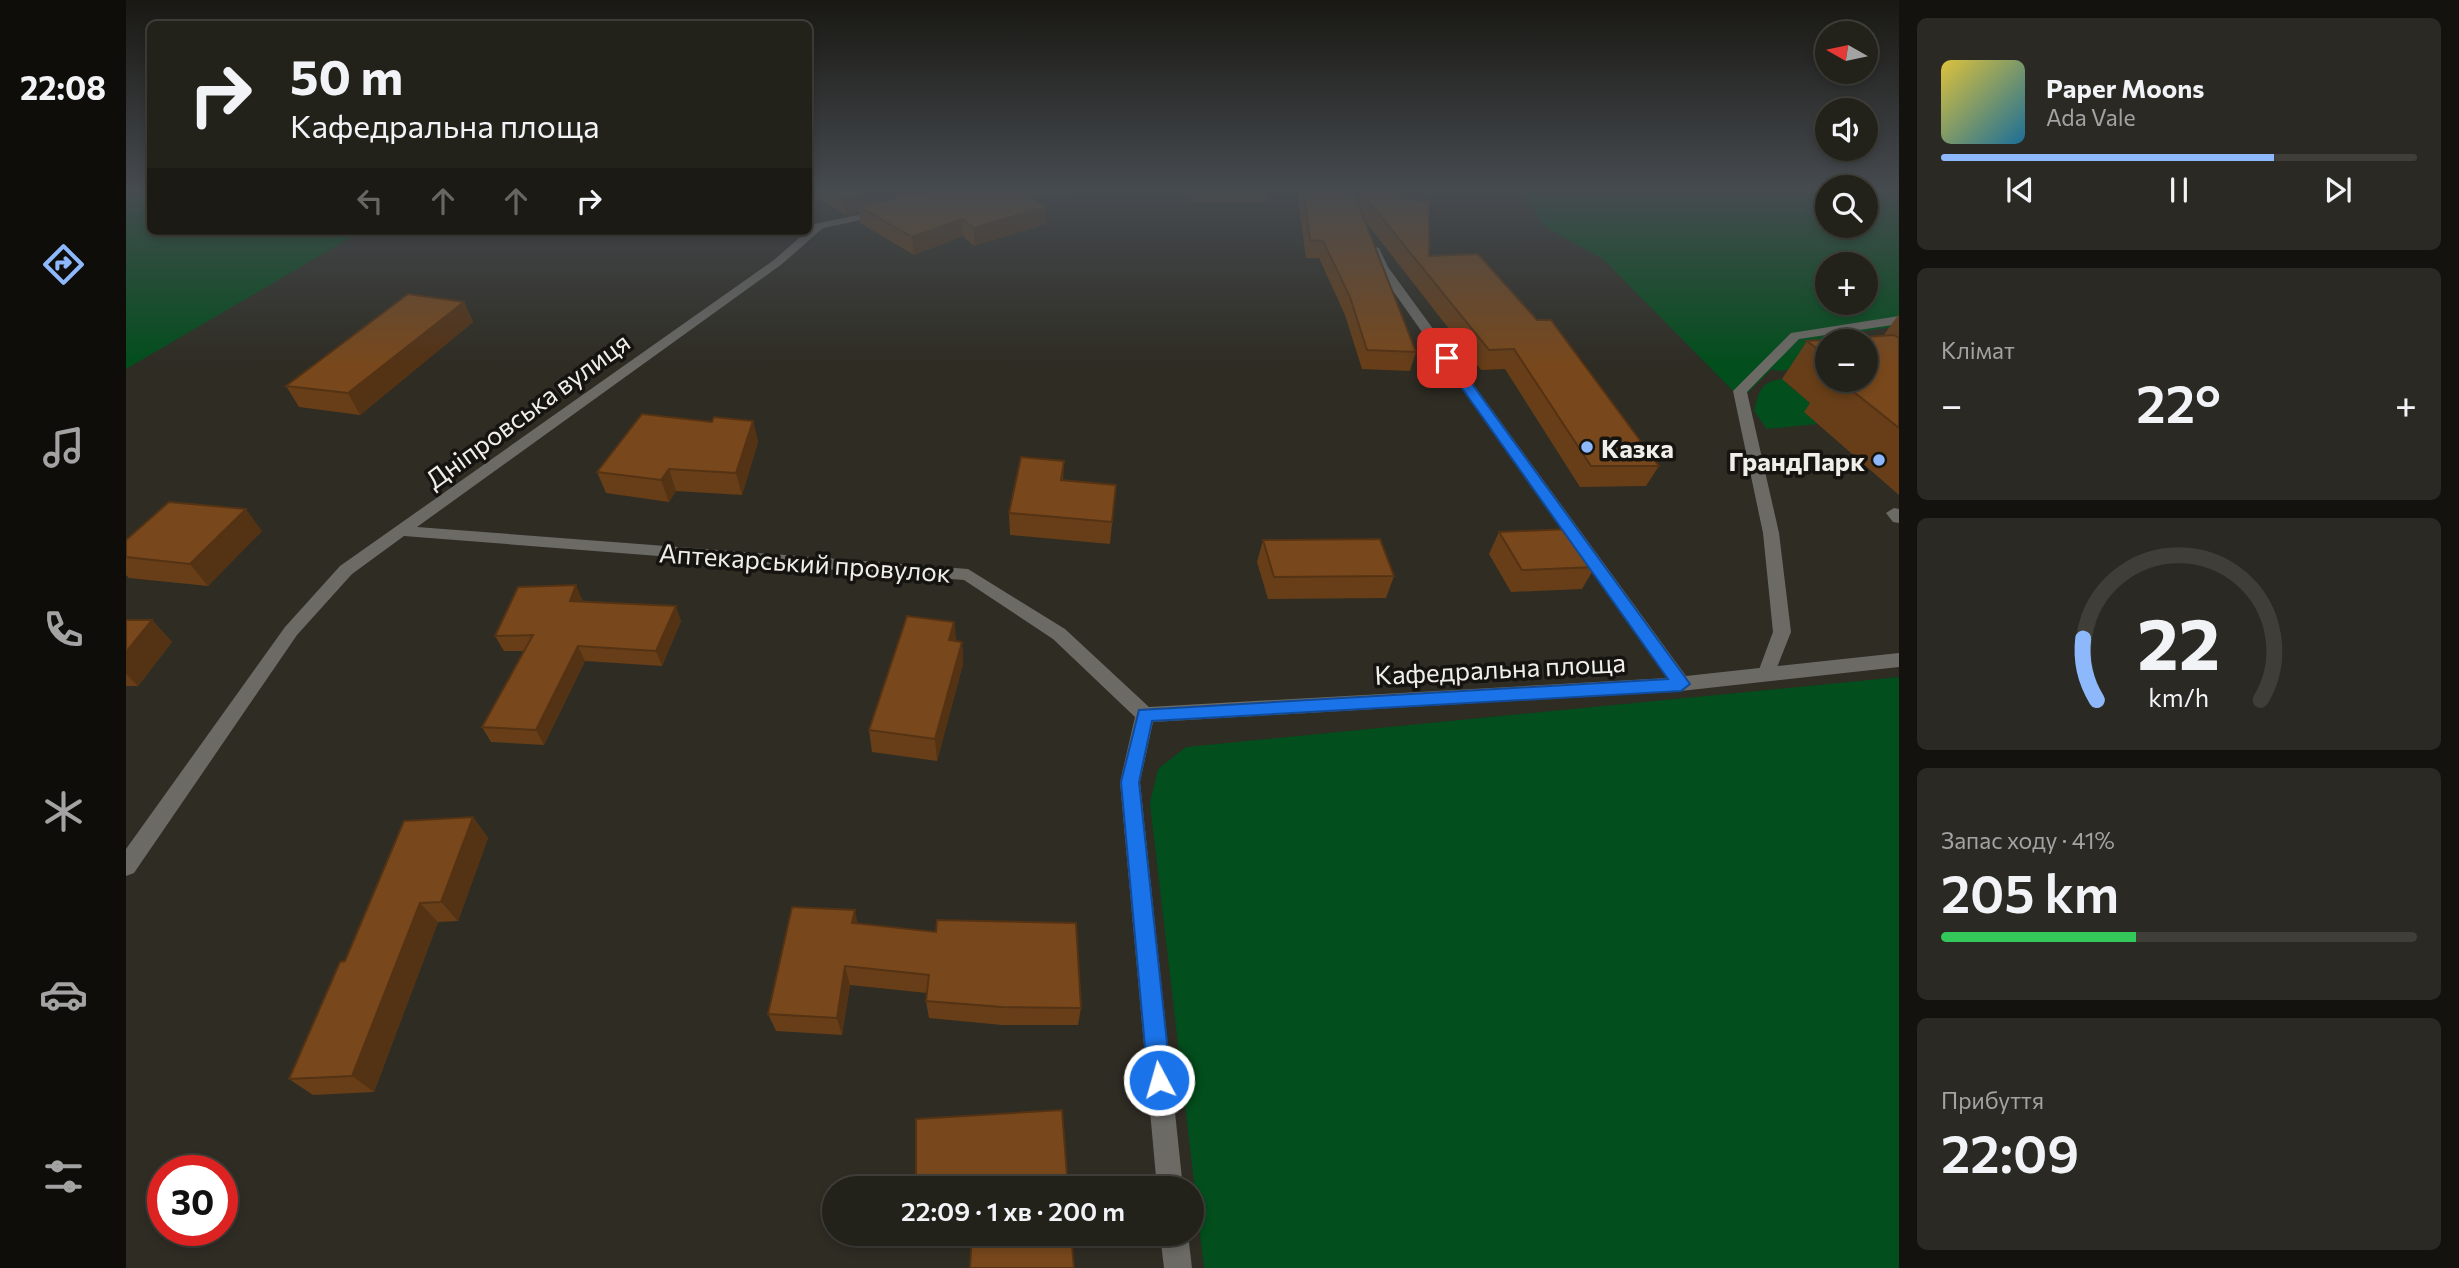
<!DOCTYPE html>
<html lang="uk">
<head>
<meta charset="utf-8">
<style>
	body { margin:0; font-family:Commissioner,sans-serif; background:#2a2923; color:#f1f3f6; height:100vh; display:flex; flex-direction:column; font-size:26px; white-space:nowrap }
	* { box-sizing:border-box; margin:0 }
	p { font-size:23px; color:#a2a3a2 }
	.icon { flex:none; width:38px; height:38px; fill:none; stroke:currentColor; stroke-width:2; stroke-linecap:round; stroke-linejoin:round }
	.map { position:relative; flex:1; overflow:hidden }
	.sheet { display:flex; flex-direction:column; gap:18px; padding:18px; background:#13120e; width:560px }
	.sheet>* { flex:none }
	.guide { position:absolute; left:21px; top:21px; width:665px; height:214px; border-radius:10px; box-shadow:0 4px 10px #0003,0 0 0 2px #3f3e39; background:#22211a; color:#f1f3f6; overflow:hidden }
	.needle { width:46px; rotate:279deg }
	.controls { position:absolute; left:1689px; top:21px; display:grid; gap:14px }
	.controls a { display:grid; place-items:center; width:63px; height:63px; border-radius:50%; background:#22211a; box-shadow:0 4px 10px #0003,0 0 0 2px #3f3e39; font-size:35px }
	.speed { position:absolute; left:21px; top:1155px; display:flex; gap:14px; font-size:35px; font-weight:700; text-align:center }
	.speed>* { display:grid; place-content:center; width:91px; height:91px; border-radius:50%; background:#22211a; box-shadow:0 4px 10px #0003,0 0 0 2px #3f3e39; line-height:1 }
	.speed .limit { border:10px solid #d22; background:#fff; color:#111 }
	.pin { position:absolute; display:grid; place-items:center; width:60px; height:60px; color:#fff; margin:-30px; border-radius:14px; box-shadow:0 4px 10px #0006 }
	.me { position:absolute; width:77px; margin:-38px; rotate:354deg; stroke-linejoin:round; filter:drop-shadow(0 0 5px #0008) }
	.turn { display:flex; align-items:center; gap:24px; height:147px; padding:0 28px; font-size:32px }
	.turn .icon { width:91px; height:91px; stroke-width:2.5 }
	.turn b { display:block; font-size:49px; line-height:60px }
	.lanes { display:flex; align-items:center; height:66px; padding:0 28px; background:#0003; justify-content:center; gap:35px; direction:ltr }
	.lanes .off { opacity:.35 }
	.big { font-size:52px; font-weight:600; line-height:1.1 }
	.sheet .widget { flex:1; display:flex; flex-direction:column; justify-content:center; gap:10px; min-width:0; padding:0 24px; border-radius:10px; background:#2a2923 }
	.sheet .dial { align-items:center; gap:0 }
	.dial svg { height:182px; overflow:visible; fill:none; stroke:#3f3e39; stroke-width:7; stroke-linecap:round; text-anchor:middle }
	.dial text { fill:#f1f3f6; stroke:none }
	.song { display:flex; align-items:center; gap:21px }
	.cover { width:84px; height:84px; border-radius:10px; background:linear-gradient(135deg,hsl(50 70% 55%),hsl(200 70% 35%)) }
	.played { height:7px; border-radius:4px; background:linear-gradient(90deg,#8db9fc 70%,#3f3e39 70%) }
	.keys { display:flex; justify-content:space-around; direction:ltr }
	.heat { display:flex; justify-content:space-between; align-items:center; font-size:38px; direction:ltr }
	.charge { height:10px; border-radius:5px; background:linear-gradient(90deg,#34c759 41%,#3f3e39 0) }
	.trip { position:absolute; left:696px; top:1176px; width:382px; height:70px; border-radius:35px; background:#22211a; box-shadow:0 4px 10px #0003,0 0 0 2px #3f3e39; font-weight:600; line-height:70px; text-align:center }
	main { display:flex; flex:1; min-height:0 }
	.menu { display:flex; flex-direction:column; width:126px; justify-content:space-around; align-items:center; background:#0e0d0a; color:#a2a3a2 }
	.menu .icon { width:49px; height:49px }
	.menu .current { color:#8db9fc }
	.menu b { font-size:32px; color:#f1f3f6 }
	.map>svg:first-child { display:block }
</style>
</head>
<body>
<main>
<nav class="menu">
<b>22:08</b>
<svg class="icon current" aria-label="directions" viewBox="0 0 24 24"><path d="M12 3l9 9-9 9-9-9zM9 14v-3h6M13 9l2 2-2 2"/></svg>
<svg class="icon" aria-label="music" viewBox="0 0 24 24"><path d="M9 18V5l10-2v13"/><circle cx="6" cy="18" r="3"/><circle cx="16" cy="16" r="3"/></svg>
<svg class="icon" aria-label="phone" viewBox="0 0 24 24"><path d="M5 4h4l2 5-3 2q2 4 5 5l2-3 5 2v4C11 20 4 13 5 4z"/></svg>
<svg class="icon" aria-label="climate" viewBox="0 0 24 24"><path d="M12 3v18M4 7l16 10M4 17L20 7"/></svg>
<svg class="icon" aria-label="car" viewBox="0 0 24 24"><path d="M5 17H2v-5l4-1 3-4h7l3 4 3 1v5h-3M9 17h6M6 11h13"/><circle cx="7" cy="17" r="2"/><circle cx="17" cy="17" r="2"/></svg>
<svg class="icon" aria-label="filters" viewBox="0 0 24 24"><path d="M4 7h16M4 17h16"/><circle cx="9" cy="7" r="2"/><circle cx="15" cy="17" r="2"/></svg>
</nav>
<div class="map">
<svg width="1773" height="1268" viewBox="0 0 1773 1268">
	<rect width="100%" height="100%" fill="#2e2c23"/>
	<g fill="#024e1c" fill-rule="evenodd">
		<polygon points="0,188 24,188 24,231 236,231 0,369"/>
		<path d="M1397 188H1701V226H1740V188H1773V326L1707 336 1712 341H1701V365L1652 371 1646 369 1615 399 1477 259 1419 227 1399 198ZM1701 264H1740V303H1701Z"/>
		<path d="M1656 379 1693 411 1679 412 1691 424 1641 429 1628 411C1633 392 1634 382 1656 379Z"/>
		<polygon points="1773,677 1773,1268 1078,1268 1024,803 1032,769 1060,747"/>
	</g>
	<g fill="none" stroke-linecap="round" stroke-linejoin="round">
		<g fill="#6b6a65" fill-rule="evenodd">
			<polygon points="1773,316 1773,324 1673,339 1621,392 1653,533 1665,632 1646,680 1634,680 1631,675 1647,632 1637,533 1607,391 1665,333"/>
			<polygon points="1768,508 1773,509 1773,523 1767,522 1760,513"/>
		</g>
		<g fill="#6b6a65" fill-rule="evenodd">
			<polygon points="926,188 960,188 955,191 880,198 875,195 880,192"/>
			<polygon points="1158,188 1222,188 1233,191 1228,194 1163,191"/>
			<polygon points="755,210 759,211 759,215 697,228 656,264 291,527 842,569 939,629 1023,707 1541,678 1250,267 1243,250 1249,247 1253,248 1262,267 1560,676 1773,653 1773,667 1555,691 1027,722 1014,782 1057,1188 1031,1188 994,782 1009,717 927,639 838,580 278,536 226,574 171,635 8,873 0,876 0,849 159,627 214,566 648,260 689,224"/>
			<polygon points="1034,1234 1062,1234 1066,1268 1038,1268"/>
		</g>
	</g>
	<g fill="#673e18" fill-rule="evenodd">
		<polygon points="682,188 902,188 902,195 920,207 920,224 848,246 837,236 788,255 734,223 733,212 720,215 682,192"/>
		<polygon points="1066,188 1144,188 1142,202 1065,202"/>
		<polygon points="1175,188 1226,188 1232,203 1235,188 1275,188 1273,198 1303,256 1533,466 1520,486 1454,487 1379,369 1355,370 1239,221 1290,352 1284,371 1236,369 1219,315 1193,258 1180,258 1172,200"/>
		<polygon points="338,302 347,322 234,415 173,407 160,386"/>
		<path d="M1773 314V495L1678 412 1684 403 1656 379 1681 341 1757 336ZM1701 341 1740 380H1701Z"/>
		<polygon points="627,421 632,442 616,495 550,491 543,502 480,493 471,472 586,422"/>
		<polygon points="938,461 937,480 990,485 984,544 884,535 883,513"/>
		<polygon points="136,531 82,586 3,578 0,575 0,557"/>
		<polygon points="1373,532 1469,567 1456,589 1385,592 1363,554"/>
		<polygon points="1137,540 1268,576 1260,598 1142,599 1131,562"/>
		<polygon points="457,601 555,621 536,666 459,661 418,745 365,742 356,727 398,651 378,651 369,636"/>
		<polygon points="0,620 26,620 46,642 12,686 0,686"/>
		<polygon points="828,622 830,641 836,642 837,664 811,761 746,752 743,730"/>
		<polygon points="347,817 362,838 332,921 312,922 248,1092 187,1095 163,1079 219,961"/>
		<polygon points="732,924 955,1008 952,1025 876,1025 803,1018 800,1001 801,993 724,985 716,1035 650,1031 642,1014"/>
		<polygon points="792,1234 831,1234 793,1236"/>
	</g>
	<g fill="#543214">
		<polygon points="774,188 892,188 732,206 733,212 720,215 718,199"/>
		<polygon points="920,207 920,224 848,246 848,228"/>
		<polygon points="836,219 837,236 788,255 786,237"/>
		<polygon points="338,302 347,322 234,415 222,393"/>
		<polygon points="627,421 632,442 616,495 610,473"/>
		<polygon points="543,469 550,491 543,502 535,480"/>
		<polygon points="120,509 136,531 82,586 64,564"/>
		<polygon points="450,585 457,601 444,601"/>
		<polygon points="550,606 555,621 536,666 530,651"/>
		<polygon points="26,620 46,642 12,686 0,674 0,652"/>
		<polygon points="828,622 830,644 823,640"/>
		<polygon points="836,642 837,664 811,761 809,739"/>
		<polygon points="452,646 459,661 418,745 410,730"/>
		<polygon points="347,817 362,838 332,921 315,902"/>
		<polygon points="294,903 312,922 248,1092 226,1076"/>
		<polygon points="729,910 733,929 726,923"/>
		<polygon points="719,966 724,985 716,1035 711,1018"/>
	</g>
	<g fill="#78481c" stroke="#543214" stroke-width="2">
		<polygon points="698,188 774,188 718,199"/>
		<polygon points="845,188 893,188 920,207 848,228 836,219 786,237 732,206 795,193"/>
		<polygon points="1177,188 1226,188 1290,352 1241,350 1224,297 1197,241 1184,240"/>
		<polygon points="1236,188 1275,188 1273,198 1303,201 1303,256 1352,254 1411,320 1425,320 1533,466 1465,466 1388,349 1363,350 1235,192"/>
		<polygon points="282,294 338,302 222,393 160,386"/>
		<polygon points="1768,335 1773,338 1773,428 1713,380 1740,380 1740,341 1701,341 1701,356 1681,341"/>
		<polygon points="516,414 586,422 588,417 627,421 610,473 543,469 535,480 471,472"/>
		<polygon points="895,457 938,461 935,480 990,485 986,522 883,513"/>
		<polygon points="43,502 120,509 64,564 0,557 0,540"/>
		<polygon points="1443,529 1469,567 1396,570 1373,532"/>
		<polygon points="1254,539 1268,576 1148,577 1137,540"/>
		<polygon points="450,585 444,601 550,606 530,651 452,646 410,730 356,727 407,635 369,636 392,587"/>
		<polygon points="781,616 828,622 823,640 836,642 809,739 743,730"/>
		<polygon points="0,620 26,620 0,652"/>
		<polygon points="347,817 315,902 294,903 226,1076 163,1079 214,962 219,961 278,821"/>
		<polygon points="666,907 729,910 726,923 810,932 811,920 950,923 955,1008 876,1007 800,1001 803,975 719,966 711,1018 642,1014"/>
		<polygon points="936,1110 942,1188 790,1188 790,1119"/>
		<polygon points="846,1234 945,1234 948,1268 844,1268"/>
	</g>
	<linearGradient id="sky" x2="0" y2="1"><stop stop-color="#191813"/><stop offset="0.52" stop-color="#464b50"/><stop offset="1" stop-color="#464b50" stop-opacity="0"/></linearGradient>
	<rect width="1773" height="365" fill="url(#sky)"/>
	<polygon fill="#1a73e8" stroke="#114b97" stroke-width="2" points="1316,355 1325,355 1564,684 1555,691 1026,721 1013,782 1045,1080 1041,1088 1033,1091 1025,1088 1022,1080 995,782 1013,710 1542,679 1316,360"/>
	<g fill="#8db9fc" stroke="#151410" stroke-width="2.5">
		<circle cx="1461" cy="447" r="7"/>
		<circle cx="1753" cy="460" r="7"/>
	</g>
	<g text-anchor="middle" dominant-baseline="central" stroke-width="7" stroke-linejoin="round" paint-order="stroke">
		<g font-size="26" fill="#f0eee8" stroke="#151410">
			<text transform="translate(401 410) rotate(-36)">Дніпровська вулиця</text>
			<text transform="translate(679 562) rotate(4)">Аптекарський провулок</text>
			<text transform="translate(1374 668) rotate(-3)">Кафедральна площа</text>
		</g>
		<g font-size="26" font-weight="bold" fill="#f0eee8" stroke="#151410" text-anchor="start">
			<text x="1475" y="447">Казка</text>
			<text x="1739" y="460" text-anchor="end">ГрандПарк</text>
		</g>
	</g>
</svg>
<div class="controls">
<a><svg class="needle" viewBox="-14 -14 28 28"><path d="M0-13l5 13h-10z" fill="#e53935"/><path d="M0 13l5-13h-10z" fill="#a2a3a2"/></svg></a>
<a><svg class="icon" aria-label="sound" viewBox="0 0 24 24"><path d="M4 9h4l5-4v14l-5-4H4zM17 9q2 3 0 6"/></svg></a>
<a><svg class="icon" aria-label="search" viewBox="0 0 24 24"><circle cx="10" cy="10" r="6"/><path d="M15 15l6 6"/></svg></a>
<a>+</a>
<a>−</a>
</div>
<div class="speed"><div class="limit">30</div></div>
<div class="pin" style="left:1321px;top:358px;background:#d93025"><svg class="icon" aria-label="arrive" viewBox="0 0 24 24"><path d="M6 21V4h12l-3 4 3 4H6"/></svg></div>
<svg class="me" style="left:1033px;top:1080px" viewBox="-20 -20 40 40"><circle r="17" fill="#1a73e8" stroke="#fff" stroke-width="3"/><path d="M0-11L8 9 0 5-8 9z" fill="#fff"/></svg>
<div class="trip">22:09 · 1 хв · 200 m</div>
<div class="guide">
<div class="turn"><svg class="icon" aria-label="right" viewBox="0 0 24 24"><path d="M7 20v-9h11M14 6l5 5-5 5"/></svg><div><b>50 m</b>Кафедральна площа</div></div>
<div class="lanes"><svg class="icon off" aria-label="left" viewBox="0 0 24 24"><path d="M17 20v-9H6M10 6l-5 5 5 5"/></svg><svg class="icon off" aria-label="ahead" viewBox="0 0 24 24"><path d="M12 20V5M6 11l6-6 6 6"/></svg><svg class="icon off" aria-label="ahead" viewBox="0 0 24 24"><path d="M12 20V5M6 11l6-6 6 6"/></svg><svg class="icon" aria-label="right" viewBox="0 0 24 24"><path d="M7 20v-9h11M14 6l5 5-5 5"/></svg></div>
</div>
</div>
<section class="sheet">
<div class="widget">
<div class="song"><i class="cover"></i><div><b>Paper Moons</b><p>Ada Vale</p></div></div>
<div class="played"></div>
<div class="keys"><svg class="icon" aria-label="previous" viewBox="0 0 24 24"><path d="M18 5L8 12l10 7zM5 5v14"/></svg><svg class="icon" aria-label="pause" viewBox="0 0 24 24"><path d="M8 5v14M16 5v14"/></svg><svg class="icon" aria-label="next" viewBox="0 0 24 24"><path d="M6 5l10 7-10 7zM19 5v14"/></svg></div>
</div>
<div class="widget"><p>Клімат</p>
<div class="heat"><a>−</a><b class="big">22°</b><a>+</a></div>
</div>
<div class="widget dial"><svg viewBox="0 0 100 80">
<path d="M14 69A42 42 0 1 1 86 69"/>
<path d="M14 69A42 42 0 0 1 8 42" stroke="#8db9fc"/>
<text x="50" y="56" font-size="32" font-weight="700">22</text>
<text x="50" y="72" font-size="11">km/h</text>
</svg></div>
<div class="widget"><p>Запас ходу · 41%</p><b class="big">205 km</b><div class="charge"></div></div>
<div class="widget"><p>Прибуття</p><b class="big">22:09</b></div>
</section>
</main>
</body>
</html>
